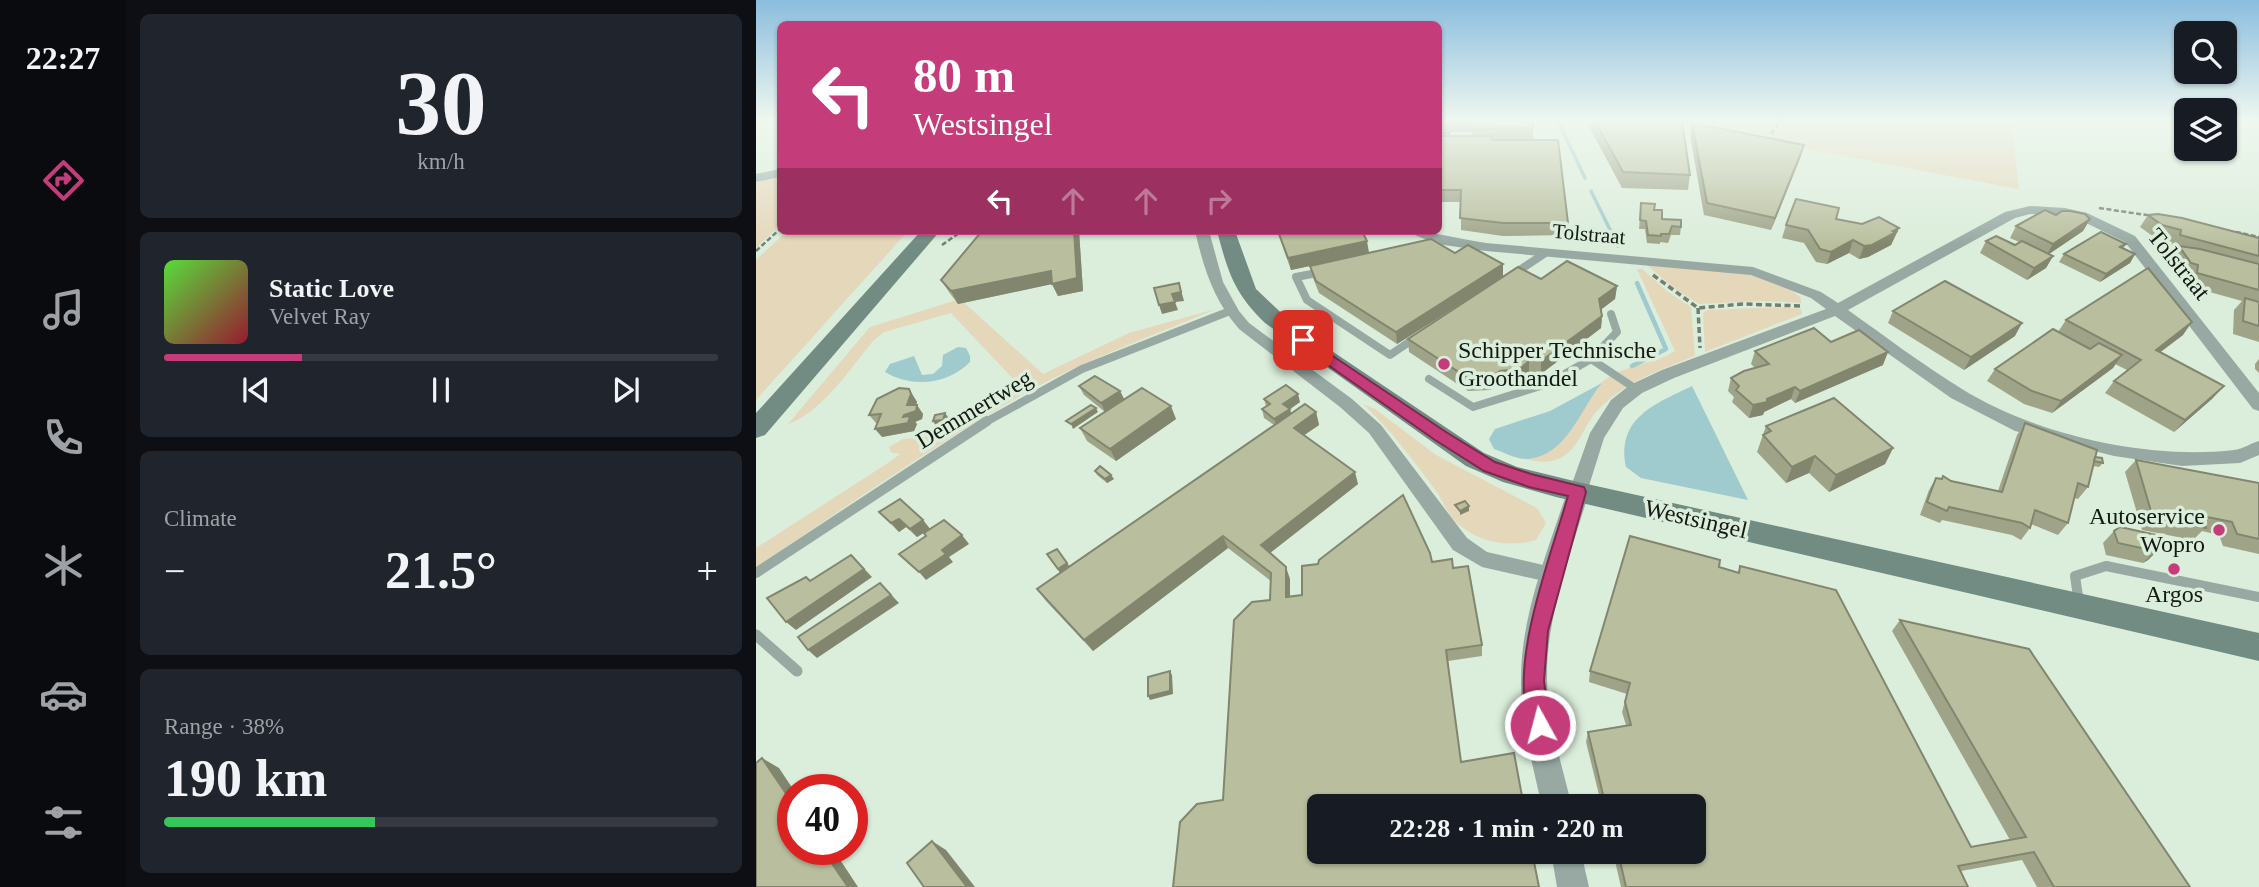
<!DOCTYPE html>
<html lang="en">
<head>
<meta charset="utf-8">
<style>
	body { margin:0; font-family:Georgia,serif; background:#20242c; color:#f1f3f6; height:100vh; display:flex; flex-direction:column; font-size:26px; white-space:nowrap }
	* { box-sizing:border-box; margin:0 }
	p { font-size:23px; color:#9ea1a6 }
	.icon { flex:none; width:38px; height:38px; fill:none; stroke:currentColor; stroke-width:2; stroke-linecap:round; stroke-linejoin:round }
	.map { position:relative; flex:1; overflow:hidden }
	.panel { display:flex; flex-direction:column; gap:14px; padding:14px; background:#0d0f14; width:630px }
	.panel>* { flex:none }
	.guide { position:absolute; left:21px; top:21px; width:665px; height:214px; border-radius:10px; box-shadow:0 2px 5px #0004; background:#c43c7a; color:#fff; overflow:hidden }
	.tools { position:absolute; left:1418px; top:21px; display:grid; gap:14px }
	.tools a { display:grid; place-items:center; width:63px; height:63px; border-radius:10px; background:#171b24; box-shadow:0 2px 5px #0004; font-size:35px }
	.speed { position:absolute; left:21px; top:774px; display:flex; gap:14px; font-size:35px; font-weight:700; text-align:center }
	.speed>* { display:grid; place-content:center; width:91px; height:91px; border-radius:50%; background:#171b24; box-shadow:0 2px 5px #0004; line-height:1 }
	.speed .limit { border:10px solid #d22; background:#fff; color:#111 }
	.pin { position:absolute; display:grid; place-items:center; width:60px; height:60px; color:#fff; margin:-30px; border-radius:14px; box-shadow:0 4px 10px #0006 }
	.me { position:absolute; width:77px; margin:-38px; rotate:353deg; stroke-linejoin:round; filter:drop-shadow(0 0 5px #0008) }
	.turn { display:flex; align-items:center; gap:24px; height:147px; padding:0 21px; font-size:32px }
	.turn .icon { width:91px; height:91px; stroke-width:2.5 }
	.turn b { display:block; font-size:49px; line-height:60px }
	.lanes { display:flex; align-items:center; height:66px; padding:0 21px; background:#0003; justify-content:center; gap:35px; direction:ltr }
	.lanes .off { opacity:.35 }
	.big { font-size:52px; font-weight:700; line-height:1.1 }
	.panel .widget { flex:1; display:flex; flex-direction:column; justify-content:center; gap:10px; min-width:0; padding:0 24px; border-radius:10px; background:#20242c }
	.panel .dial { align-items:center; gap:0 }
	.dial b { font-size:91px; line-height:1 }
	.song { display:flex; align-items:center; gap:21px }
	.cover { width:84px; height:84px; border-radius:10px; background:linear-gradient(135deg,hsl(110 70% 55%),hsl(350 70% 35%)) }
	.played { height:7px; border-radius:4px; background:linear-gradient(90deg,#c43c7a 25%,#363941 25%) }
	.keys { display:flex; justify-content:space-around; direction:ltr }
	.heat { display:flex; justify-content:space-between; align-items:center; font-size:38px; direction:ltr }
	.charge { height:10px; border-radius:5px; background:linear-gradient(90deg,#34c759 38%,#363941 0) }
	.trip { position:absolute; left:551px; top:794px; width:399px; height:70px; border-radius:10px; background:#171b24; box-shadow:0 2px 5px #0004; font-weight:700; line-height:70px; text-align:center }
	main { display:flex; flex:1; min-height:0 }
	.dock { display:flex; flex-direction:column; width:126px; justify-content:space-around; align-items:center; background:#090b0e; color:#9ea1a6 }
	.dock .icon { width:49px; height:49px }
	.dock .active { color:#c43c7a }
	.dock b { font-size:32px; color:#f1f3f6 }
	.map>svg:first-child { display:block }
</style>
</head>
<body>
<main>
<nav class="dock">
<b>22:27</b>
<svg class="icon active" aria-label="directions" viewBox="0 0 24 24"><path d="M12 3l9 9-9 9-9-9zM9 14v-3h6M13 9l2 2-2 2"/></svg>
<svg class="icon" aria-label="music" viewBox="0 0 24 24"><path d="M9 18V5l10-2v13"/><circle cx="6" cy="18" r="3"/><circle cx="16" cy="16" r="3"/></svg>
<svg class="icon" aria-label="phone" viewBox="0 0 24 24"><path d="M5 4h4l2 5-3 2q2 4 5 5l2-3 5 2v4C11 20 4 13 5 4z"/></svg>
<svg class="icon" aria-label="climate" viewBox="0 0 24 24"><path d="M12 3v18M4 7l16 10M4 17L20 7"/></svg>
<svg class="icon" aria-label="car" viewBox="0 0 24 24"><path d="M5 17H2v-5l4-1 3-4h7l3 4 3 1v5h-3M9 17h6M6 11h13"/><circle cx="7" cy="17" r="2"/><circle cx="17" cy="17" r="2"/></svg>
<svg class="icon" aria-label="filters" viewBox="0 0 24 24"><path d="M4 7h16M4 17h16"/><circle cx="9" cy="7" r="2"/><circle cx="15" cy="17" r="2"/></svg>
</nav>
<section class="panel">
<div class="widget dial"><b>30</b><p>km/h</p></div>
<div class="widget">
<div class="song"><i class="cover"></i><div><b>Static Love</b><p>Velvet Ray</p></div></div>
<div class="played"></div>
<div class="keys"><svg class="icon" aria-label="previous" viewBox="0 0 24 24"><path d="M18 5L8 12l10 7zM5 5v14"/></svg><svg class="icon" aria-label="pause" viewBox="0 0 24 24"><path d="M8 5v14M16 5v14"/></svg><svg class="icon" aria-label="next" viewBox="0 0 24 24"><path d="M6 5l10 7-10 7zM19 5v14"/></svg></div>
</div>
<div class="widget"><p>Climate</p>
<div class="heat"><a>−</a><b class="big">21.5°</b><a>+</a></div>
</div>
<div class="widget"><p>Range · 38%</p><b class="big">190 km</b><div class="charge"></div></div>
</section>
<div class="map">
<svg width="1503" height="887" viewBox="0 0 1503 887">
	<rect width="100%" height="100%" fill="#dbeddb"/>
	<g fill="#e5d7ba">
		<polygon points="901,121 1255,121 1263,189"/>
		<polygon points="24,176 24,225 0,248 0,182"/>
		<polygon points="31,231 152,231 0,400 0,260"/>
		<path d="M892 266C937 270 1010 266 1045 298V303L1005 301 943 304 919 289Z"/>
		<path d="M881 269H886L912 292 935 307 939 356C904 370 868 382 841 411 829 424 822 449 806 457 793 464 782 462 769 459 825 443 811 417 844 384 865 364 896 366 919 351Z"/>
		<path d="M204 299 287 374 373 333 460 309C396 336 329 360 269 393 176 446 89 508 0 567V548L135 461 144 454 135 452 133 447 147 439 168 437 190 426 261 383 195 313 128 332 117 341C94 369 66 412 32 424L114 327Z"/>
		<polygon points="1025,307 1045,309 1046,314 949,352 947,313 951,310"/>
		<path d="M607 404 619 409 680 455 781 508 790 523 780 540C753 548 722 543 700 522 691 514 687 500 680 491 658 461 634 429 607 404Z"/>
	</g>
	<g fill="#9fcace">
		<path d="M202 347 210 348 214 356V362C191 385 156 388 129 372L134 364 158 356 166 375 177 374 186 366 187 355Z"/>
		<path d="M846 383C824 409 811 457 770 459 760 459 747 452 738 449L733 439 739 429 794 411Z"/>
		<path d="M936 386 992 500 885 478 870 467C860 418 899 404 936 386Z"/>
	</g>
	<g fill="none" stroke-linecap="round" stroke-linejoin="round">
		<g stroke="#9fcace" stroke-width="3.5">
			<polyline points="802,121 829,178"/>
			<polyline points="835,191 862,246"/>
		</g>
		<polyline stroke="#9fcace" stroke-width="4.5" points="876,366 910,349 881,283"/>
		<g stroke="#727e72" stroke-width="2.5" stroke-dasharray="5 2.5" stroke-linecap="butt">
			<polyline points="1015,134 1025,121"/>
			<polyline points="1343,208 1397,216"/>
			<polyline points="1480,232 1503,237"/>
			<polyline points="186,245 206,231"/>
			<polyline points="0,251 24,229"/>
		</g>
		<g stroke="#727e72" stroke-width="3.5" stroke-dasharray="6 3.5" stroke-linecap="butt">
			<polyline points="897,275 942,308 987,304 1046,306"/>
			<polyline points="942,308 944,348"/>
		</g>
		<polyline stroke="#98a9a4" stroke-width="6" points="785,256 790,253"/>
		<g stroke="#98a9a4" stroke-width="8">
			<polyline points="566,272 540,277 551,300 634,355 659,338"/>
			<polyline points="756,275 788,254"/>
			<polyline points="835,359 880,389"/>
			<polyline points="673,379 717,407 791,384 835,359 861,332 855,314"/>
			<polyline points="228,423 326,369 474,311"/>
		</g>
		<g stroke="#98a9a4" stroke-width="10">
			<polyline points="0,573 231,421"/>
			<polyline points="1323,603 1319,576 1350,566 1503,597"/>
		</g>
		<polyline stroke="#98a9a4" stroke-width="11" points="0,635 41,671"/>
		<g fill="#98a9a4" fill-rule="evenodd">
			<polygon points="24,169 24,177 0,182 0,174"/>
			<path d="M1274 206 1309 208 1331 213 1379 236 1503 393V411L1497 409 1369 242 1322 219 1309 216 1274 214 1259 218 1092 310C1130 337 1167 365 1206 389 1280 435 1392 460 1478 450 1487 449 1495 443 1503 441V455L1484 463 1426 466 1358 456 1259 431 1195 398 1079 316 918 378 886 393 867 408 848 438 831 492 829 497H815L813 492 834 433 855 400 874 385 906 370 1070 309 1055 298 995 275 730 251 681 244 649 231C676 231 703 239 730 243L997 267 1065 292 1082 303 1249 212Z"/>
			<path d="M439 231H453L467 282 483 311 493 323 596 399 625 425 711 538 731 552 804 569 807 575 804 581 797 583 726 567 697 550 613 433 584 407 483 329C457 299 448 269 439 231Z"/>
		</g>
		<g fill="#98a9a4" fill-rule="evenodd">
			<path d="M822 483 830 486 833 492C815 553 790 616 791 680 792 723 806 765 816 807H786C777 765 764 722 765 679 765 615 791 553 811 492L814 486Z"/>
			<polygon points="795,852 825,852 833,887 801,887"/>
		</g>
		<g fill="#728b83" fill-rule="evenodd">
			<polygon points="165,231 184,231 9,435 0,438 0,413"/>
			<path d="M461 231H479L500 289 540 327 728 453 761 467 822 482 1503 633V661L800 497 747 482 710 466 509 323C478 293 472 272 461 231Z"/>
		</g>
	</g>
	<g fill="#9fa488">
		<polygon points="682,121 777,121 777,140 812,223 812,235 747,236 705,230 705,202 682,202 682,133 693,136 716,136 716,132 682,132"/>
		<polygon points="830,121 926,121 934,175 932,190 866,188"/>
		<polygon points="936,123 1045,156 1015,230 948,215 934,135"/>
		<polygon points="885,203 898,210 906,219 925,227 924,235 915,235 912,243 904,242 904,244 891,243 889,229 883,229"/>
		<polygon points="1392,215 1503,238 1503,342 1477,334 1478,310 1486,301 1432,286 1433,277 1426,275 1415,258 1422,249 1415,247 1416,242 1398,237 1384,227"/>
		<polygon points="1080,219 1106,224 1143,228 1135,245 1112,257 1103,259 1093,253 1071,264 1060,262 1048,243 1026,238 1030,225"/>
		<polygon points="1334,219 1327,231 1293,254 1297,256 1290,268 1271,280 1224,253 1230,241 1259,245 1263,242 1254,238 1260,226"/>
		<polygon points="226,231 323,231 327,291 302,296 296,284 202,304 193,292 185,280"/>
		<polygon points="521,231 606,231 613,253 699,253 747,264 747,276 785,279 861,286 859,299 845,309 846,316 845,328 785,374 773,374 764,382 744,383 734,390 712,391 653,352 652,339 735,285 641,344 563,293 557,278 554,266 535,270"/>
		<polygon points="1370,244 1367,249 1379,254 1374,263 1344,282 1303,262 1308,254"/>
		<polygon points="1137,311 1259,336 1208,370 1132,323"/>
		<polygon points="1310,320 1427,335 1404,352 1457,398 1418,432 1349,393 1358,381 1371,370 1359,364 1357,368 1296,413 1268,404 1231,381 1239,369 1302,332"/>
		<polygon points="1075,342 1127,365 1039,403 1035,399 1008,412 1007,415 993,418 976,402 978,397 972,391 975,378 999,368 995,364 999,351"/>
		<polygon points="1503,359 1503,373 1499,369 1499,364"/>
		<polygon points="323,386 364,391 368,399 349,412 328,395"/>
		<polygon points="153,389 161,402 160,405 167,414 166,419 159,422 161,424 158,431 126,437 121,423 120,423 113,415"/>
		<polygon points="508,399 544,402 534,409 535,414 560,412 563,425 548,435 602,484 514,553 534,579 534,597 546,595 676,562 697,568 726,645 726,656 692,661 705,762 768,807 467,800 514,600 515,581 472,548 337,651 290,601 281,589 304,573 291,554 313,566 518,425 508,418 506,409 510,406"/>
		<polygon points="420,419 360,461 331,441 324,428"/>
		<polygon points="1269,423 1339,457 1347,463 1343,467 1337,466 1332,487 1322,499 1318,498 1312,523 1302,535 1275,524 1274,528 1265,540 1256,535 1186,520 1184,523 1164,515 1173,490 1180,478 1185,479 1187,476 1195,481 1242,491 1261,435"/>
		<polygon points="1010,426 1137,448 1129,464 1073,492 1053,473 1030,483 1001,452"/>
		<polygon points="1380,460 1503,483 1503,554 1467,546 1463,535 1446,531 1437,540 1386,530 1369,472"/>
		<polygon points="339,471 358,479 351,483 341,475"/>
		<polygon points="123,512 167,520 174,529 161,537 150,527 143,532"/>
		<polygon points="1358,531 1404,548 1392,560 1387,563 1350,555 1347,543"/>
		<polygon points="984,566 1215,847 1254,840 1136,631 1144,620 1434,887 1281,887 1266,860 1205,871 1212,887 865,887 857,852 938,852 938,807 846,807 830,742 832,732 870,725 866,712 871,694 833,682 834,671 963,567 982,572"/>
	</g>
	<g fill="#82866f">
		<polygon points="1048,145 1045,156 1015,230 1019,218"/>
		<polygon points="1334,219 1327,231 1290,256 1297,244"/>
		<polygon points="1143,228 1135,245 1112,257 1103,259 1108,246"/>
		<polygon points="318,231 323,231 327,291 302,296 296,284 202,304 195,291"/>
		<polygon points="1097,240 1093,253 1071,264 1075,252"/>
		<polygon points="611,241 613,253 535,270 532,258"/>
		<polygon points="1379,254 1374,263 1344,282 1350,274"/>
		<polygon points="1297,256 1290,268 1271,280 1278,268"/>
		<polygon points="747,264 747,277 641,344 640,332"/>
		<polygon points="423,283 428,301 419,302 416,294"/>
		<polygon points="861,286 859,299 842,312 843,299"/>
		<polygon points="419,302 422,310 406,314 403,305"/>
		<polygon points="846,316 845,328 785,374 785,361"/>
		<polygon points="1436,322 1427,335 1390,363 1400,350"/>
		<polygon points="1266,323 1259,336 1208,370 1215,357"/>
		<polygon points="1132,352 1127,365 1039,403 1044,391"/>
		<polygon points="1366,355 1357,368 1296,413 1305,401"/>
		<polygon points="773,361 773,374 764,382 764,369"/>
		<polygon points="744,371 744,383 734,390 734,378"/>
		<polygon points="1468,386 1457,398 1418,432 1429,420"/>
		<polygon points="1039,387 1035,399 1008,412 1007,415 993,418 997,405"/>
		<polygon points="153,389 161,402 158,411 161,405 167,414 166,419 159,422 161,424 158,431 126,437 119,429 151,405"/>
		<polygon points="364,391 368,399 349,412 345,403"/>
		<polygon points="542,394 544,402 534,409 536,417 521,427 518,419 527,404"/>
		<polygon points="415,406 420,419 360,461 354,449"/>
		<polygon points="340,408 342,412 317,429 315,424"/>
		<polygon points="560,412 563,425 541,440 538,428"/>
		<polygon points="189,413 192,417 190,424 180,426 177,421"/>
		<polygon points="1137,448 1129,464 1073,492 1080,475"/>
		<polygon points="1059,456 1053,473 1030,483 1036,467"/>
		<polygon points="599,472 602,484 509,557 505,545"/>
		<polygon points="355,475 358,479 351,483 349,479"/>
		<polygon points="713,506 713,511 704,515 704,511"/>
		<polygon points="143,519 150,527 143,532 135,523"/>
		<polygon points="167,520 174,529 161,537 154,529"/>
		<polygon points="206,535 213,544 193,557 197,562 170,580 163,572 186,550"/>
		<polygon points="467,536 472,548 337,651 328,640"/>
		<polygon points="1404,548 1392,560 1387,563 1399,551"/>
		<polygon points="95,555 116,577 40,630 30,622"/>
		<polygon points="311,563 314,567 304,573 302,569"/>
		<polygon points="530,567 534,579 534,609 530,597"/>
		<polygon points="124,583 143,603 61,658 52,650"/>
		<polygon points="414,671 416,675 417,694 394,700 392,696"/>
		<polygon points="6,758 23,768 37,789 37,804"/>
		<polygon points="176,841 190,850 219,887 211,887"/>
		<polygon points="66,849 77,849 102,887 92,887"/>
	</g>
	<g fill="#b9bf9e" stroke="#82866f" stroke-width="2">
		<polygon points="716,121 777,121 777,128 716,129"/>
		<polygon points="839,121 926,121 934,175 867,172"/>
		<polygon points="936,123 1048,145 1019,218 951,203"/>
		<rect x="682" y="133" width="11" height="3"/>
		<polygon points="682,136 735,136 736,140 802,140 812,223 747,223 704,218 705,190 682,190"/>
		<polygon points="1040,199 1083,208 1080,219 1106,224 1123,217 1143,228 1137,231 1140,232 1116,245 1108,246 1097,240 1075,252 1064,249 1052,230 1030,225"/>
		<polygon points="885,203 899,204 898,210 906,210 906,219 925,220 925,227 916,226 913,234 905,234 905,236 892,235 890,221 884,220"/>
		<polygon points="1289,210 1300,215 1306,211 1314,211 1329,214 1334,219 1297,244 1260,226"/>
		<polygon points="1402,214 1426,218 1503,238 1503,256 1424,235 1425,230 1406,225 1392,215"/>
		<polygon points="226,231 318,231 321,278 296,284 295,271 195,291 185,280"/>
		<polygon points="522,231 606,231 611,241 532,258"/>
		<polygon points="1345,232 1370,244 1364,247 1379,254 1350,274 1308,254"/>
		<polygon points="1240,236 1259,245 1266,241 1297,256 1278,268 1230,241"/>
		<polygon points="675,239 699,253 712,245 747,264 640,332 560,281 554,266"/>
		<polygon points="1423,246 1444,249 1503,264 1503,290 1441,273 1442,265 1435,263"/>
		<polygon points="811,261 861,286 843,299 846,316 785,361 773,361 764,369 744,371 734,378 712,378 652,339 762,267 785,279"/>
		<polygon points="1392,268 1436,322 1400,350 1468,386 1429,420 1358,381 1385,360 1310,320"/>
		<polygon points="1189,281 1266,323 1215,357 1137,311"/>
		<polygon points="423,283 425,292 416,294 419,302 403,305 398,288"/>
		<polygon points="1489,298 1503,302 1503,326 1487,321"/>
		<polygon points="1058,328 1075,342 1103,330 1132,352 1044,391 1039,387 1011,399 1011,402 997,405 980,390 983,386 975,378 988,371 1013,364 999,351"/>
		<polygon points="1297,329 1334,349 1343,343 1366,355 1305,401 1276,391 1239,369"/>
		<polygon points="339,376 364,391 345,403 323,386"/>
		<polygon points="530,385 542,394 527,404 534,409 518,419 506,409 514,404 508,399"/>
		<polygon points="143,388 153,389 155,394 151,405 161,405 160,411 148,415 147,417 154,416 152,423 119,429 125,414 113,415 121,399"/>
		<polygon points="386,388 415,406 354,449 324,428"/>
		<polygon points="1078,398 1137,448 1080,475 1059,456 1036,467 1007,435 1015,431 1010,426"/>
		<polygon points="549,404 560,412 538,428 599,472 505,545 530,567 530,597 546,595 546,566 562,564 563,560 647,495 674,553 676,562 696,559 697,568 712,566 726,645 690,650 705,762 758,753 768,807 564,807 564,852 776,852 783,887 417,887 424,822 441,804 467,800 478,620 496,602 514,600 515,573 467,536 328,640 281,589"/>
		<polygon points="335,405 340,408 315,424 310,421"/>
		<polygon points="189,413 187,420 177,421 179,415"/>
		<polygon points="1269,423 1341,450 1332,487 1322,483 1312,523 1279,510 1274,528 1266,523 1193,507 1191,511 1171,502 1180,478 1186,479 1187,476 1195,481 1246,492"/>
		<polygon points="1339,457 1346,458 1347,463 1338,461"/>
		<polygon points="1380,460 1503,483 1503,539 1481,534 1476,522 1446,516 1450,528 1397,518"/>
		<polygon points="344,466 355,475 349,479 339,471"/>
		<polygon points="144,499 167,520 154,529 143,519 135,523 123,512"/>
		<polygon points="709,501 713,506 704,511 699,505"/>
		<polygon points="188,520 206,535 186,550 190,554 163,572 143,554 170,536 168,533"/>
		<polygon points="1364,527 1401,535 1404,548 1399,551 1362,543 1358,531"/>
		<polygon points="874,536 964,560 963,567 983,573 984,566 1080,590 1215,847 1270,837 1144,620 1273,649 1434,887 1298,887 1278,852 1202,866 1212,887 870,887 862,852 938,852 938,807 850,807 832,732 875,725 869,702 874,683 834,671"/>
		<polygon points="301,549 311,563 302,569 291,554"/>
		<polygon points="95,555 108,569 30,622 11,598 50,577 54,581"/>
		<polygon points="124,583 135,595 52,650 42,637"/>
		<polygon points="414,671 414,691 392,696 392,677"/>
		<polygon points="6,758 37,804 37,849 66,849 92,887 0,887 0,763"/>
		<polygon points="176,841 211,887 168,887 151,863"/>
	</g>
	<linearGradient id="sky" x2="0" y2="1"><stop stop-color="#8bbdde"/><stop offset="0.49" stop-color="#eff7ef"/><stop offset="1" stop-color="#eff7ef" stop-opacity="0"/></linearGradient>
	<rect width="1503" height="245" fill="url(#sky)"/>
	<path fill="#c43c7a" stroke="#7f274f" stroke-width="2" d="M547 336 690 432 739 462 775 474 828 487 830 492 792 631 788 681 794 725 791 732 784 735 776 732C749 670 794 559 812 496L773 487 728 471 679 440 542 344V337Z"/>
	<g fill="#c43c7a" stroke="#dbeddb" stroke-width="2.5">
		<circle cx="688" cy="364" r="7"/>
		<circle cx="1463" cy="530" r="7"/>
		<circle cx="1418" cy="569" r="7"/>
	</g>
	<g text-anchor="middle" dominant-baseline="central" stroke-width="7" stroke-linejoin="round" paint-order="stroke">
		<g font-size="21" fill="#131913" stroke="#dbeddb">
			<text transform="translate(833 234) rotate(5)">Tolstraat</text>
		</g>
		<g font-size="24" fill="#131913" stroke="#dbeddb">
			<text transform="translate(1423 264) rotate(51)">Tolstraat</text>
			<text transform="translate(218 409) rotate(-31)">Demmertweg</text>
			<text transform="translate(940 519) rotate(13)">Westsingel</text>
		</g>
		<g font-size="24" fill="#131913" stroke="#dbeddb" text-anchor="start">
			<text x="702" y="350">Schipper Technische<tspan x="702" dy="28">Groothandel</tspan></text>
			<text x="1449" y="516" text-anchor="end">Autoservice<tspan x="1449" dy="28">Wopro</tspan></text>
			<text x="1418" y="594" text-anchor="middle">Argos</text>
		</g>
	</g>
</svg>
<div class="tools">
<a><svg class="icon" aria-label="search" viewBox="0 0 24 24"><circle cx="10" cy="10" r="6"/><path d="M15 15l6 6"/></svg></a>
<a><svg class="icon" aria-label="layers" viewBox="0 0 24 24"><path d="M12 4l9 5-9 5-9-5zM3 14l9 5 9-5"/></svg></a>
</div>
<div class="speed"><div class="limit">40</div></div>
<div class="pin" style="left:547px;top:340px;background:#d93025"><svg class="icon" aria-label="arrive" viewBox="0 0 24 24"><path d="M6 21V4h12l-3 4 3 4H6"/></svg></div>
<svg class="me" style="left:784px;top:725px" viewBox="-20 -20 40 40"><circle r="17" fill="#c43c7a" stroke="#fff" stroke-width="3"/><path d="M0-11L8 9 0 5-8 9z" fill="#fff"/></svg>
<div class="trip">22:28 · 1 min · 220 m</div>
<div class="guide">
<div class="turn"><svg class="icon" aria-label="left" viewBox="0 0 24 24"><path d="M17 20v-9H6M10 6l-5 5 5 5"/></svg><div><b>80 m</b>Westsingel</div></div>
<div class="lanes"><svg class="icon" aria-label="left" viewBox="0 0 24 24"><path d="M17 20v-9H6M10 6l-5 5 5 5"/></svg><svg class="icon off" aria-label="ahead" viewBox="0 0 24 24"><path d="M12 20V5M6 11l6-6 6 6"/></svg><svg class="icon off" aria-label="ahead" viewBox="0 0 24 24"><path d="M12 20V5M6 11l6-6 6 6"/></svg><svg class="icon off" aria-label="right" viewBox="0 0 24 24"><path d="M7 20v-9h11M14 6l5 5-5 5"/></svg></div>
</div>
</div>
</main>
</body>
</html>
